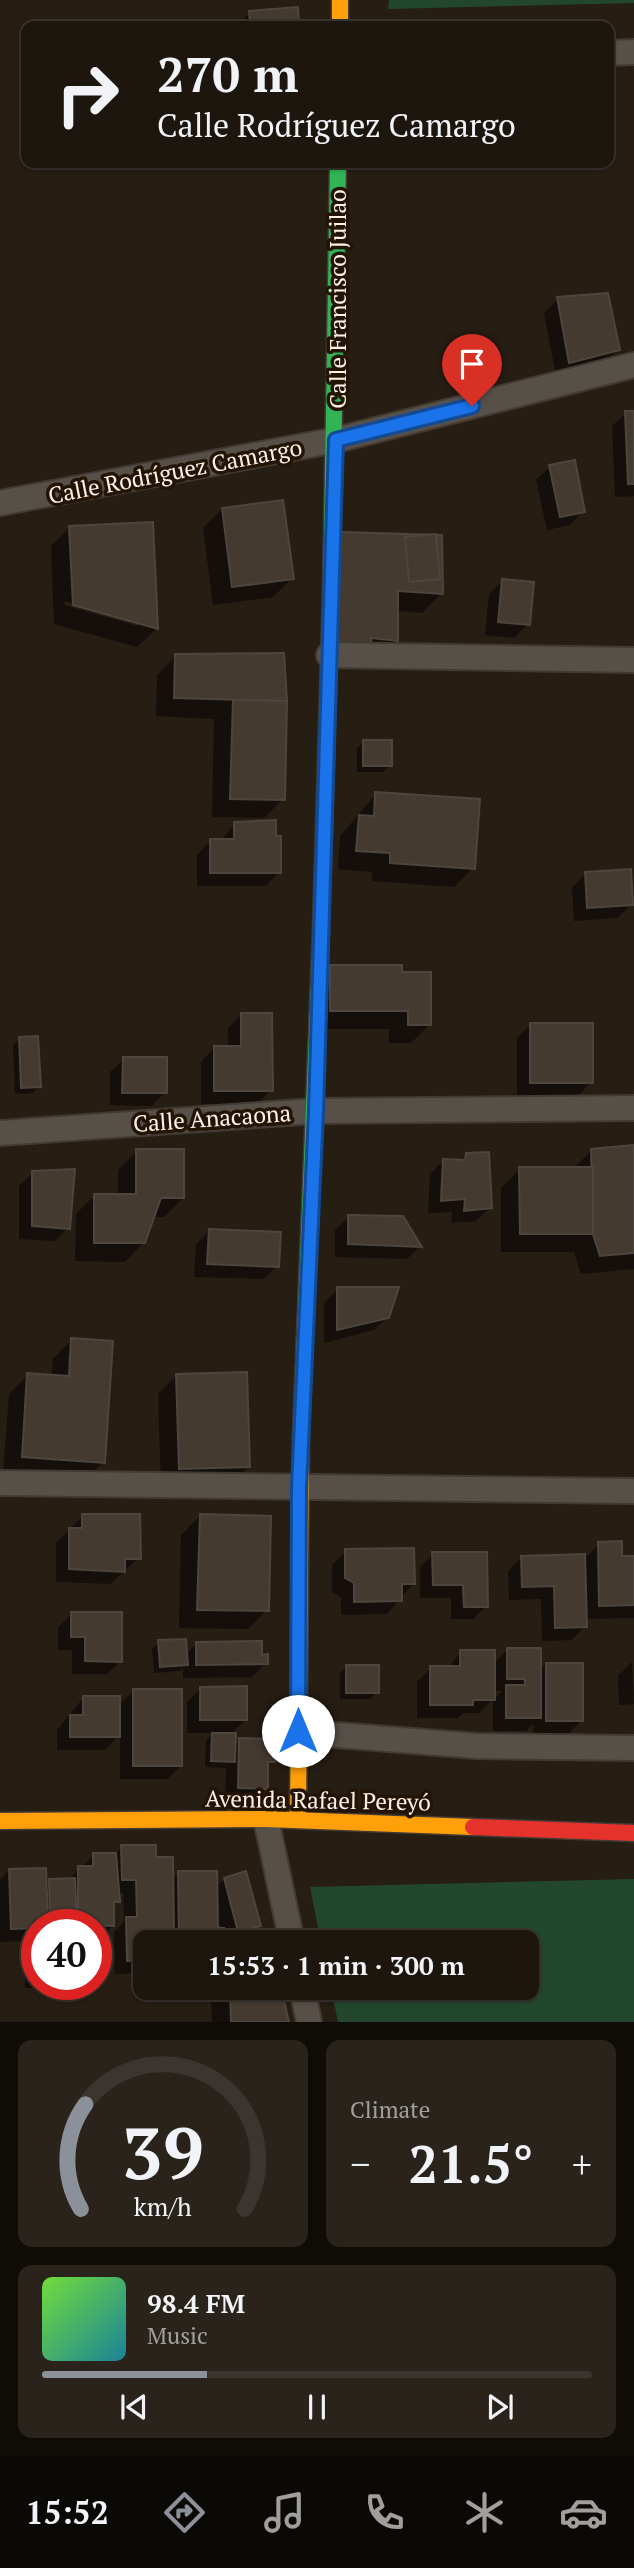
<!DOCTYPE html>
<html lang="en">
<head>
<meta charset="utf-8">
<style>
	body { margin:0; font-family:"PT Serif",serif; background:#29231c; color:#f1f3f6; height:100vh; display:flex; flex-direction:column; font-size:26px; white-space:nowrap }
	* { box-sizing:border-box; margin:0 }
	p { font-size:23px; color:#a09f9e }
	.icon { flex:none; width:38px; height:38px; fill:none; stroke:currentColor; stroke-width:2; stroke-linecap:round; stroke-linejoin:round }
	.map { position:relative; height:2022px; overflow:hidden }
	.side { display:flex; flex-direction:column; gap:18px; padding:18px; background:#0f0c08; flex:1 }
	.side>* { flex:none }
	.top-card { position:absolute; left:21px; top:21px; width:593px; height:147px; border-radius:14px; box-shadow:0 2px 5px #0004,0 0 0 2px #3a352e; background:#1c160e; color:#f1f3f6; overflow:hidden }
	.speed { position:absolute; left:21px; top:1909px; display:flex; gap:14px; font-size:35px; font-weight:700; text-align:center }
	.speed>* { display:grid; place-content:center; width:91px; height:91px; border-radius:50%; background:#1c160e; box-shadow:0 2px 5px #0004,0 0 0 2px #3a352e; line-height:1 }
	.speed .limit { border:10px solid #d22; background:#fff; color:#111 }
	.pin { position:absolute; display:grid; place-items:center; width:60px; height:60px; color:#fff; margin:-72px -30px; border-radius:50% 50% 50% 0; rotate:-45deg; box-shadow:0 0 7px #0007 }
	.pin .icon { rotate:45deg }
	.me { position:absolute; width:77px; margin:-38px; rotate:0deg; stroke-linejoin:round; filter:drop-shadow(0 0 5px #0008) }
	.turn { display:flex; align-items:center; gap:24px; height:147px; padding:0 21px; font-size:32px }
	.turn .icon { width:91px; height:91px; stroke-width:2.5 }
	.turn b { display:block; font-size:49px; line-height:60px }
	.big { font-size:52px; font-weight:800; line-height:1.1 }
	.side .card { flex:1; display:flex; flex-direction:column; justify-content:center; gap:10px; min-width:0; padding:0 24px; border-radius:14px; background:#29231c }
	.side .dial { align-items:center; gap:0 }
	.dial svg { height:182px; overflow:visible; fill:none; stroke:#3a352e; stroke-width:7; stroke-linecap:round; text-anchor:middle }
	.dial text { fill:#f1f3f6; stroke:none }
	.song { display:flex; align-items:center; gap:21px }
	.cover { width:84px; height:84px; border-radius:10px; background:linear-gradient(135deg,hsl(100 70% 55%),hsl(190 70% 35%)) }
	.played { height:7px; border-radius:4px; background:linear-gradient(90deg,#8c9099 30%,#3a352e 30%) }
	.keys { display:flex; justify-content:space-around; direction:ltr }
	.heat { display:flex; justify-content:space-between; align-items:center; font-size:38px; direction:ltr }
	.side .tiles { flex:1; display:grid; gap:18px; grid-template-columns:1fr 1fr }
	.card:last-child { grid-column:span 2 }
	.trip { position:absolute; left:133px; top:1930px; width:406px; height:70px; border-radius:14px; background:#1c160e; box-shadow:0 2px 5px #0004,0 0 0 2px #3a352e; font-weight:800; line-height:70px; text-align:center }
	.dock { display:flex; height:112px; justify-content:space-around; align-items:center; background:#0b0906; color:#a09f9e }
	.dock .icon { width:49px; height:49px }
	.dock .on { color:#8c9099 }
	.dock b { font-size:32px; color:#f1f3f6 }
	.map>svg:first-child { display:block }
</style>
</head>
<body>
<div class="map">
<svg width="634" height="2022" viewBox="0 0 634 2022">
	<rect width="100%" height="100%" fill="#261d13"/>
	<g fill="#23472d">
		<polygon points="389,0 634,0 634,3 388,9"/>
		<polygon points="634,1879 634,2022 338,2022 331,1988 527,1988 527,1942 321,1942 310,1887"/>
	</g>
	<g fill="#0007" fill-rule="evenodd">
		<polygon points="296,9 297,26 236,26 250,13"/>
		<polygon points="558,299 618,349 604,363 556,375 544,313"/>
		<polygon points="626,413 634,413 634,496 615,497 612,426"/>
		<polygon points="550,467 583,511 570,525 547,530 536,480"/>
		<polygon points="222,509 292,578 273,597 213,605 203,528"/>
		<path d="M152 524 156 629 137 647 54 624 51 546 70 527ZM65 601 138 622V626L64 605Z"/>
		<polygon points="322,553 441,594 422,613 396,611 396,640 377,659"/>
		<polygon points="503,581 528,624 514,638 485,635 489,594"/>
		<polygon points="283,654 285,701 283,799 264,818 212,817 214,719 156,716 157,675 176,656"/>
		<polygon points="364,742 390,766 383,772 357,772 357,748"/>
		<polygon points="376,794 473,868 454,887 372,881 372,872 338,869 340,836"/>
		<polygon points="234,824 274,838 279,872 266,886 197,886 197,855 210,841 221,841"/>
		<polygon points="585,874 631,904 618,918 574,921 572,888"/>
		<polygon points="400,974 430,1024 411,1043 389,1043 389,1029 311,1029 311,986"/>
		<polygon points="242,1014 271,1090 257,1104 201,1104 201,1062 214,1048 228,1048 228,1028"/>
		<polygon points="530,1025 591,1082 578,1096 517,1096 517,1038"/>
		<polygon points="19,1039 39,1086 33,1093 15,1094 13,1045"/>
		<polygon points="124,1059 165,1092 152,1106 110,1105 110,1072"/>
		<polygon points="634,1147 634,1269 581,1274 574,1252 501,1252 501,1188 520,1169 573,1169 592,1150"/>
		<polygon points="137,1151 183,1198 164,1217 153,1217 144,1242 125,1262 75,1261 76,1214 95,1195 118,1196 118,1170"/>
		<polygon points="467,1155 490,1207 476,1221 451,1223 452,1212 428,1213 430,1174 444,1160 460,1162"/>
		<polygon points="33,1173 68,1228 55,1241 19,1239 19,1186"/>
		<polygon points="349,1217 420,1246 407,1259 335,1257 335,1230"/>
		<polygon points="209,1231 277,1266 264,1279 194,1277 196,1244"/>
		<polygon points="338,1289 388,1317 374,1330 324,1343 324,1303"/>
		<polygon points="72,1339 103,1462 84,1481 3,1475 9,1394 28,1375 52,1376 53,1359"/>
		<polygon points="177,1375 248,1467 229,1486 161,1488 158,1394"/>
		<polygon points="83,1516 139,1558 110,1584 56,1582 56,1543"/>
		<polygon points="200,1516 267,1610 248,1629 179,1628 181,1535"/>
		<polygon points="599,1544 621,1558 634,1558 634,1618 585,1619 585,1626 572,1640 542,1641 541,1599 509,1600 508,1571 522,1557 583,1560"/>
		<polygon points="346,1551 413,1584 387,1614 341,1615 341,1597 332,1592 332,1565"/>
		<polygon points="433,1554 486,1606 473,1619 451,1619 451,1598 420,1598 420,1567"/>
		<polygon points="71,1614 121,1661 107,1674 72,1674 72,1650 58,1650 58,1628"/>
		<polygon points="159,1642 186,1654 197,1643 260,1657 266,1663 252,1677 183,1678 183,1668 180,1671 154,1673 152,1649"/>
		<polygon points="507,1650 539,1671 546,1664 581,1721 568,1734 533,1734 533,1724 526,1731 493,1731 493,1700 502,1691 493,1691 493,1699 479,1713 463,1713 458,1718 417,1718 417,1682 431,1668 448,1668 461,1652 493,1664"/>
		<polygon points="632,1662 634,1704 619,1705 618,1676"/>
		<polygon points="346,1667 377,1693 370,1699 340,1699 340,1673"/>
		<polygon points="201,1688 245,1720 230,1735 233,1746 240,1740 273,1761 266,1769 266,1788 252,1801 225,1801 226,1768 205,1767 206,1741 213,1733 187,1733 187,1702"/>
		<polygon points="134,1690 181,1766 167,1779 120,1779 120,1734 105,1750 57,1750 57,1730 84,1697 118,1706"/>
		<path d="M122 1847 155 1859 172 1880 179 1872 215 1888 224 1879 259 1925 247 1937 266 1936 268 1942H166V1937L160 1942H145V1965L138 1973 115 1974 114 1932 124 1922 123 1893H118V1901L113 1907V1926L99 1939H96V1925H37V1932L24 1941 0 1942V1880L9 1870 45 1885 50 1880H68L94 1855H114ZM217 1915 221 1930H216Z"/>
		<polygon points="37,1941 37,1984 58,1984 54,1988 25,1988 25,1953"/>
		<polygon points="210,1988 279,1988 287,2022 212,2022"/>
	</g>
	<g fill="#443a2f" stroke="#4d463e" stroke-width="2">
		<polygon points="298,7 299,26 250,26 249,11"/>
		<polygon points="608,293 620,350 569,363 557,297"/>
		<polygon points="625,411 634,411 634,484 628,484"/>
		<polygon points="575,460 585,512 560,517 549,465"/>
		<polygon points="283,500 294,579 232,587 222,508"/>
		<polygon points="153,522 158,629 73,605 69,526"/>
		<polygon points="340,532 442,535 443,594 398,591 398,641 371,638 372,647 331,649"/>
		<polygon points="436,534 440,579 409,582 405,537"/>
		<polygon points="502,579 534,582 530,625 498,622"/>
		<polygon points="284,653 287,701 174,698 175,654"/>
		<polygon points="233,700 287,701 285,800 230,799"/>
		<rect x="363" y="740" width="29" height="26"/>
		<polygon points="375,792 480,799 475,869 390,863 390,853 356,851 359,815 374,816"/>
		<polygon points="276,820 276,836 281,836 281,873 210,873 210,839 234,839 234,822"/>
		<polygon points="631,869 633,905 587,908 585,872"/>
		<polygon points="330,965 402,965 402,972 431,972 431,1025 408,1025 408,1011 330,1011"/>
		<polygon points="241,1013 272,1013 273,1091 214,1091 214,1046 241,1046"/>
		<rect x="530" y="1023" width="63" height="60"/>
		<polygon points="38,1036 41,1087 21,1088 19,1037"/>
		<polygon points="123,1057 167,1057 167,1093 122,1093"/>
		<polygon points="634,1145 634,1253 600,1256 593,1234 591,1149"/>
		<polygon points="136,1149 184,1149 184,1198 161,1198 145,1243 94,1243 94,1194 136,1194"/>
		<polygon points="489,1152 492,1208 464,1211 465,1199 441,1201 443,1159 465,1160 466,1153"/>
		<polygon points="519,1167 593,1167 593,1234 520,1234"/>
		<polygon points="75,1169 70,1229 32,1226 32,1171"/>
		<polygon points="348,1215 403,1216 422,1247 348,1244"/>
		<polygon points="209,1229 281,1232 279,1267 207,1264"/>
		<polygon points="337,1287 399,1287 389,1318 337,1330"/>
		<polygon points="71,1338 113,1341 105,1463 22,1457 27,1373 69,1376"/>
		<polygon points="247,1372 250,1467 179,1469 176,1374"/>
		<polygon points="82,1514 140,1514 141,1559 125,1559 125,1572 69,1569 69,1528 82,1528"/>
		<polygon points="200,1514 271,1516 269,1611 197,1610"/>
		<polygon points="622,1541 622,1556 634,1556 634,1605 599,1606 598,1542"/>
		<polygon points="414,1548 415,1584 402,1584 402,1601 354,1602 354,1583 345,1578 345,1549"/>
		<polygon points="432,1552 487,1552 488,1607 464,1607 463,1585 433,1585"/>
		<polygon points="585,1554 587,1627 555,1628 554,1586 522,1587 521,1556"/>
		<polygon points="71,1612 122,1612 122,1662 85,1661 85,1637 71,1637"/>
		<polygon points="186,1639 188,1665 160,1667 158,1640"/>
		<polygon points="262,1641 262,1655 268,1654 268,1664 196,1665 196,1642"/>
		<polygon points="507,1648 541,1648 541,1718 506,1718 506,1685 525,1685 525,1679 507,1679"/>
		<polygon points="460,1650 495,1650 495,1700 473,1700 473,1705 430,1705 430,1666 460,1666"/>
		<rect x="546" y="1663" width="37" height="58"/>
		<rect x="346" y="1665" width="33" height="28"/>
		<polygon points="247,1686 247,1720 200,1720 200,1687"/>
		<rect x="133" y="1689" width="49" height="77"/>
		<polygon points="83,1696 120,1696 120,1737 70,1737 70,1715 83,1715"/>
		<polygon points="212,1733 236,1733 235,1762 211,1761"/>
		<polygon points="239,1738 276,1739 275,1762 268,1762 268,1789 238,1788"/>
		<polygon points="121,1845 156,1845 156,1857 173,1857 174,1931 152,1931 153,1942 145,1942 145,1960 127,1961 126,1917 137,1917 136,1880 122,1880"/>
		<polygon points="93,1853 116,1853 120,1902 114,1902 114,1926 78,1925 78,1866 93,1866"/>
		<polygon points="46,1868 48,1923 40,1924 37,1928 11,1929 9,1869"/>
		<polygon points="178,1871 217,1871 218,1928 224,1928 224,1942 179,1942"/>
		<polygon points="246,1871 261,1926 238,1932 224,1878"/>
		<polygon points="75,1878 77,1925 50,1925 49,1879"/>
		<polygon points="267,1934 269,1942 228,1942 228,1936"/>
		<polygon points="230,1988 281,1988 289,2022 231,2022"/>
	</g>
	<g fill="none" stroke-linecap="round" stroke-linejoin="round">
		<g stroke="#423a33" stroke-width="28">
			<g id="street">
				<polyline points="609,53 634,52"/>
				<polyline points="0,503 336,440 634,365"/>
				<polyline points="329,655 634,660"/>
				<polyline points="0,1133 316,1111 634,1108"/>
				<polyline points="0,1483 634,1491"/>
				<polyline points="298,1732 477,1746 634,1748"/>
				<polyline points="266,1819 292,1942"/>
				<polyline points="302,1988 309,2022"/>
			</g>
		</g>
		<g stroke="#423a33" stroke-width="19">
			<g id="fast">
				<polyline points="331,595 338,163"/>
				<polyline points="301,1436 321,931"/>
			</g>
		</g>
		<g stroke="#423a33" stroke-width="19">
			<g id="slow">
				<polyline points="340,0 340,26"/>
				<polyline points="298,1820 301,1436"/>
				<polyline points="0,1821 266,1819 473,1827"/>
			</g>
		</g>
		<g stroke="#423a33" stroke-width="19">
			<g id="jam">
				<polyline points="321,931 331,595"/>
				<polyline points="473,1827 634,1833"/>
			</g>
		</g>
		<use href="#street" stroke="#575049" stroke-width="24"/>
		<use href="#fast" stroke="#30b455" stroke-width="16"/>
		<use href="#slow" stroke="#ff9f0a" stroke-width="16"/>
		<use href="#jam" stroke="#e5322d" stroke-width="16"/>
	</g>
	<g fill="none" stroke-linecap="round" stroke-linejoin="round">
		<g stroke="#114b97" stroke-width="18">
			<polyline id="route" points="298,1731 299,1488 316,1111 336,440 472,406"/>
		</g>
		<use href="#route" stroke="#1a73e8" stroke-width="12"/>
	</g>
	<g text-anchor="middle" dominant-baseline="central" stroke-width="7" stroke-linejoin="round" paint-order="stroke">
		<g font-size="23" fill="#fcf1e5" stroke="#241403">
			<text transform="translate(337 299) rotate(-90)">Calle Francisco Juilao</text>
			<text transform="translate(175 471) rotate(-11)">Calle Rodríguez Camargo</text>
			<text transform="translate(212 1118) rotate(-4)">Calle Anacaona</text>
			<text transform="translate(318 1800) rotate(1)">Avenida Rafael Pereyó</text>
		</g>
	</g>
</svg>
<div class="speed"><div class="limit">40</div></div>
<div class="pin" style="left:472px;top:406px;background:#d93025"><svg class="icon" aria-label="arrive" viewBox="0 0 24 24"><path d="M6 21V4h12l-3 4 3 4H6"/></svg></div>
<svg class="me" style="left:298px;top:1731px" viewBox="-20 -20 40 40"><circle r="19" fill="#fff"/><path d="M0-13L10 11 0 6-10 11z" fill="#1a73e8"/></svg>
<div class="trip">15:53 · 1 min · 300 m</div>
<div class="top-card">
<div class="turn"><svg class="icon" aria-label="right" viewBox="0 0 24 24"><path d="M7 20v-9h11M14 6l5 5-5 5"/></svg><div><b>270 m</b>Calle Rodríguez Camargo</div></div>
</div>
</div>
<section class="side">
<div class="tiles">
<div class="card dial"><svg viewBox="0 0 100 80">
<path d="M14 69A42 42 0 1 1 86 69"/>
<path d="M14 69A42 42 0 0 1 16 23" stroke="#8c9099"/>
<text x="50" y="56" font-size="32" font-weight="700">39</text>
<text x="50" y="72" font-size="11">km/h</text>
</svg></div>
<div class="card"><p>Climate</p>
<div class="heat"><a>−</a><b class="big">21.5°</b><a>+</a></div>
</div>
<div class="card">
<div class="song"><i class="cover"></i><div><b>98.4 FM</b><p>Music</p></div></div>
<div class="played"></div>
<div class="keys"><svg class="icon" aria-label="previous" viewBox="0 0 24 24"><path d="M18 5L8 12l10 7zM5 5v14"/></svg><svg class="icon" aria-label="pause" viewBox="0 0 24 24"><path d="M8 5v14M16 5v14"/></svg><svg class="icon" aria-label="next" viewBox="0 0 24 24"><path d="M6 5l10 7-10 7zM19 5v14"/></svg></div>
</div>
</div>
</section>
<nav class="dock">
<b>15:52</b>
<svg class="icon on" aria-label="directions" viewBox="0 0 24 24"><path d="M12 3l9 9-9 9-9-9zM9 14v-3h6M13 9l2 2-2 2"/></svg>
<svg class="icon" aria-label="music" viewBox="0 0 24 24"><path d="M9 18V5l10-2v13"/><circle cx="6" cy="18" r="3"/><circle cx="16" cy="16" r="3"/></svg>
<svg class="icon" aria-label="phone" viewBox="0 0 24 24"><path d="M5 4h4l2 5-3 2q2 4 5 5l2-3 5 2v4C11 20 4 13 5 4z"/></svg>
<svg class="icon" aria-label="climate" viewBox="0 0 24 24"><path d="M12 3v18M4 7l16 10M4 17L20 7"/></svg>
<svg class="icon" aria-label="car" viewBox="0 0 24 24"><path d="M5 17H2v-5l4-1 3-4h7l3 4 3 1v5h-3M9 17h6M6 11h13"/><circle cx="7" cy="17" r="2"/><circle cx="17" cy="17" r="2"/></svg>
</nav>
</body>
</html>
